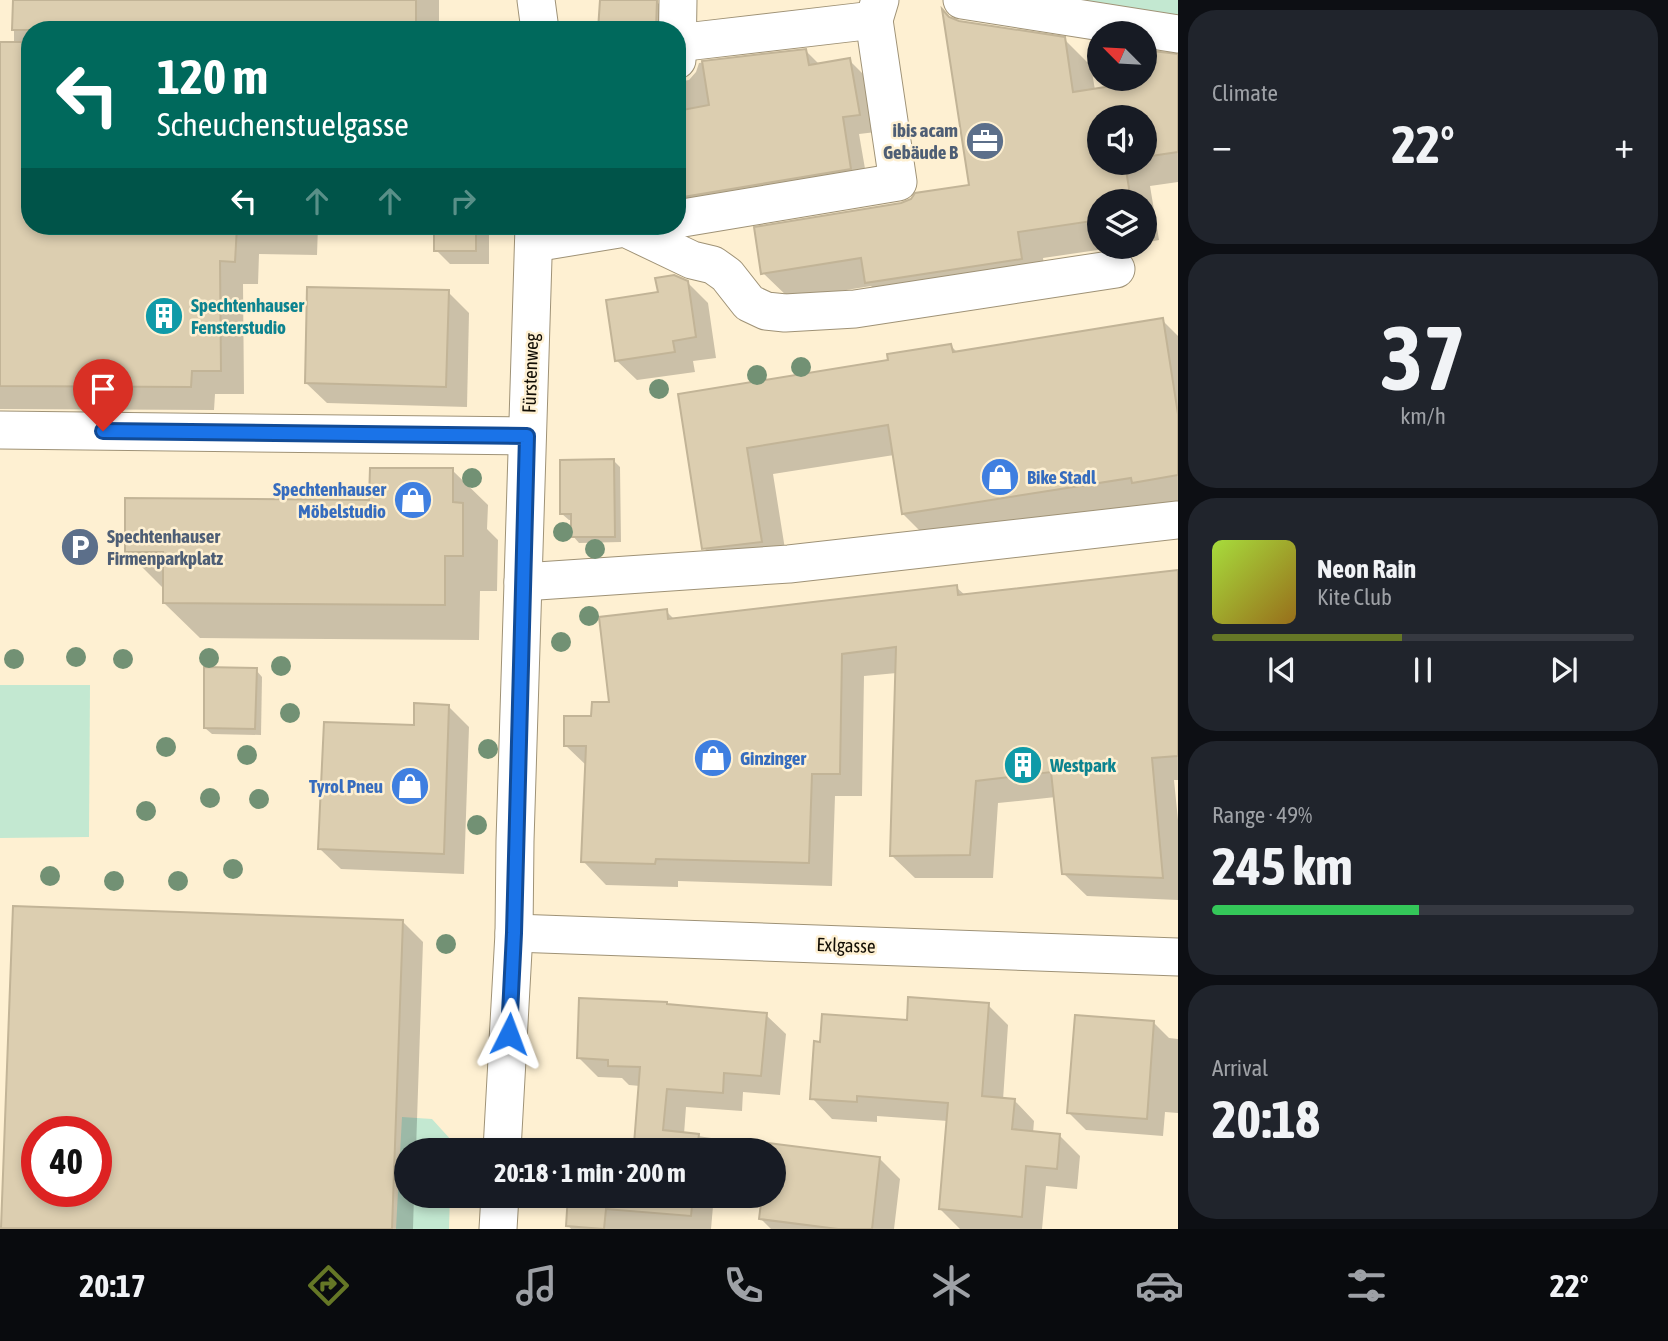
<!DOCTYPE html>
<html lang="en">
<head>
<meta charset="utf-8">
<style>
	body { margin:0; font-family:"Asap Condensed",sans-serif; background:#20242c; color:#f1f3f6; height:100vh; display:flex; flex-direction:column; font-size:26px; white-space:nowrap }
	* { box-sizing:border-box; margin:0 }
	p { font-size:23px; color:#9ea1a6 }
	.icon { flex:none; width:38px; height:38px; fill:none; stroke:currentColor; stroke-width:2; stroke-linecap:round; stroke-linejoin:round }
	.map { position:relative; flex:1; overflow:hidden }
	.side { display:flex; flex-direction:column; gap:10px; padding:10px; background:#0d0f14; width:490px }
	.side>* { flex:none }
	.guide { position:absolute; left:21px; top:21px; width:665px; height:214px; border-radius:28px; box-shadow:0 4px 10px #0003; background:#00695c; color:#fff; overflow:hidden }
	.needle { width:46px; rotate:294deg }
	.buttons { position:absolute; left:1087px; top:21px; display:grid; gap:14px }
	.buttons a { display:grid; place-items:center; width:70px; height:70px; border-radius:50%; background:#171b24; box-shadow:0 4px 10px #0003; font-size:35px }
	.speed { position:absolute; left:21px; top:1116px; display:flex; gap:14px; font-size:35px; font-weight:700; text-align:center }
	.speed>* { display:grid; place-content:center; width:91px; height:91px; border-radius:50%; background:#171b24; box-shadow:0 4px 10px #0003; line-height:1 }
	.speed .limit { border:10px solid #d22; background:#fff; color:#111 }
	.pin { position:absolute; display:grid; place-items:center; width:60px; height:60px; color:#fff; margin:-72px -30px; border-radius:50% 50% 50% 0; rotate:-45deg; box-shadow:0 0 7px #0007 }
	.pin .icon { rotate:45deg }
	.me { position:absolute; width:77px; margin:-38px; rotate:3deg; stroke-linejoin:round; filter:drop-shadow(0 0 5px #0008) }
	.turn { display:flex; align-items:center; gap:24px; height:147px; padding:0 21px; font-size:32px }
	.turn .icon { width:91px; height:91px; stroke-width:2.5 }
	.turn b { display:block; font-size:49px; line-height:60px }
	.lanes { display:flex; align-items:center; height:66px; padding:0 21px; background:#0003; justify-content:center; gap:35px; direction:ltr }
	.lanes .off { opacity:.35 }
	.big { font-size:52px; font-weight:700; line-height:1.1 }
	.side .tile { flex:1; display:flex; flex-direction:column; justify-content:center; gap:10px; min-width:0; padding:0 24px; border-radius:28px; background:#20242c }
	.side .dial { align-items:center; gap:0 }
	.dial b { font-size:91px; line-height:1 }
	.song { display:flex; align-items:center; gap:21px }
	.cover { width:84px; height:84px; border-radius:10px; background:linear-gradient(135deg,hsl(80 70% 55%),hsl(40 70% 35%)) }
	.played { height:7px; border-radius:4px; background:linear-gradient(90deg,#657726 45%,#363941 45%) }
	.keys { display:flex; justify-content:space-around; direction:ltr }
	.heat { display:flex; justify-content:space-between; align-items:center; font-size:38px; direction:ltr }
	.charge { height:10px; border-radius:5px; background:linear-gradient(90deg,#34c759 49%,#363941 0) }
	.trip { position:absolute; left:394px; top:1138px; width:392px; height:70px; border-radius:35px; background:#171b24; box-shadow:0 4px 10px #0003; font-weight:700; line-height:70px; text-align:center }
	.tab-bar { display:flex; height:112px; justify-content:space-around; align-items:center; background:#090b0e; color:#9ea1a6 }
	.tab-bar .icon { width:49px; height:49px }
	.tab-bar .selected { color:#657726 }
	.tab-bar b { font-size:32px; color:#f1f3f6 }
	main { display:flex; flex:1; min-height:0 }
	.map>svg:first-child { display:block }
</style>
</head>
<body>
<main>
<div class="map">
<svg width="1178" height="1229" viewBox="0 0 1178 1229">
	<rect width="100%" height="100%" fill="#fef0d2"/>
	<g fill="#c3e8d1">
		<polygon points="1069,0 1178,0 1178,17"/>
		<polygon points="0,685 90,685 89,837 0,838"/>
		<polygon points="402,1117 432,1119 452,1141 452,1150 406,1150 406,1195 450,1195 449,1229 396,1229"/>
	</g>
	<g fill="#0003" fill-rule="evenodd">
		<polygon points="14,0 439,0 439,30 30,30 30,226 318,226 317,255 259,254 258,284 243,284 244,394 215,394 214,410 0,409 0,44 14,44"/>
		<polygon points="602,0 656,1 674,19 674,30 600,30"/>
		<path d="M949 19 958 22 1064 39 1091 66 1095 90 1147 82 1178 56V182L1150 186 1159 240 1144 243V201H1099V247H1118L1043 258 1047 285 894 309 871 286 790 299 763 273 902 204 971 186ZM1099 117H1144V163H1099Z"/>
		<polygon points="806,51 820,65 849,60 867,78 876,132 859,134 868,186 677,225 677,82 689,80 696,72 699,63"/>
		<polygon points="436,226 480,226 489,235 489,264 450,264 436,250"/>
		<polygon points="687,282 708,303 716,358 693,361 695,372 637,380 616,360 660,294"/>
		<polygon points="448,292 469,313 467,407 327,403 306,383"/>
		<polygon points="1162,320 1178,336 1178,506 930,541 903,514 894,455 773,474 788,568 731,575 704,548 680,395 890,361 951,346 958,353"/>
		<polygon points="614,461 620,467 621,542 579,543 573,536 572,520 569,520 562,514"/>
		<polygon points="452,470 488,505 487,529 498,540 497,591 480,591 479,640 200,638 164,603 165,587 162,587 126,551 371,502"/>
		<polygon points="1178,571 1178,780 1174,780 1178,820 1178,900 1087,896 1063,873 1056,797 998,803 993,878 915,878 891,855 897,673 864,676 862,796 835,796 832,886 678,881 678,887 606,885 583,861 587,766 565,745 593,718 611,704 666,611 675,620 956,587 966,596"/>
		<polygon points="256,670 262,677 261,735 212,734 205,728"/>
		<polygon points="448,706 469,727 464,874 341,869 320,849 416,727"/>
		<path d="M15 908 402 921 423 942 416 1150H406V1195H414L413 1229H5L3 1227ZM37 1132H96V1192H37Z"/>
		<polygon points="988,1005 1008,1025 1003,1100 1014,1100 1034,1121 1033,1133 1059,1135 1080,1156 1077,1189 1046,1186 1042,1229 960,1229 940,1209 948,1121 877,1116 877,1122 832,1119 812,1098 908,1022"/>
		<polygon points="669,1006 766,1015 786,1034 780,1095 743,1092 742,1111 686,1107 684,1134 718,1139 730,1150 602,1150 635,1145 640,1086 629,1085 622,1078 598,1077 579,1058"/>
		<polygon points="1153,1022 1169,1038 1178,1039 1178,1113 1165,1112 1163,1136 1086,1130 1069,1113"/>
		<polygon points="770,1145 879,1158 900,1179 894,1229 771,1229 761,1219 774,1195 774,1150"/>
		<polygon points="570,1195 714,1195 711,1229 571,1229 568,1225"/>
	</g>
	<g fill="#dcceb0" stroke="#c2b497" stroke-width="2" fill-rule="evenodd">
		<polygon points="13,0 416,0 416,30 12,30"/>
		<polygon points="600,0 657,0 656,30 598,30"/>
		<polygon points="942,9 949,17 959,21 1065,37 1073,92 1144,81 1144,50 1178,54 1178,152 1144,157 1144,117 1099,117 1099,163 1125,163 1131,201 1099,201 1099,220 1018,232 1022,259 865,283 861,258 761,274 754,227 901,203 911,199 915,193 969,185"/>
		<polygon points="0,42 30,42 30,226 237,226 235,262 220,261 221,371 192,371 191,387 0,386"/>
		<polygon points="806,49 809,65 850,58 860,115 843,117 851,169 677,198 677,111 709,105 702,61"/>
		<rect x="434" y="226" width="42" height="25"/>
		<polygon points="674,275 688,281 696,337 673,341 675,352 615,361 606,300 658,292 655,278"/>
		<polygon points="307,287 449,290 446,387 305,383"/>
		<polygon points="1163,318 1178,414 1178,475 1132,483 1131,478 902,514 888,425 747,448 762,542 702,549 678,394 888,360 887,354 951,344 953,352"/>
		<polygon points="614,459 615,537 571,537 571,514 560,514 560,460"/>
		<polygon points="370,468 453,468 453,502 463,503 463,556 445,556 445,605 163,603 163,552 125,552 125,498 369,500"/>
		<polygon points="1178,570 1178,756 1152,758 1163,878 1062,874 1051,772 976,781 970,855 890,856 896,647 842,654 840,774 812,774 809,863 656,859 655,864 581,862 586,746 564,746 564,716 591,716 592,702 609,702 599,617 667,609 668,619 957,585 958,595"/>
		<polygon points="204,667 257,668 255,729 204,728"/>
		<polygon points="414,703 449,705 444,854 318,849 324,722 414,725"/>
		<path d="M13 906 403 920 392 1229 1 1228ZM37 1132H96V1192H37Z"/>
		<polygon points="908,997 989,1003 982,1096 1015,1099 1012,1129 1060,1134 1057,1169 1026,1166 1022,1217 939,1209 948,1103 857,1096 857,1102 810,1099 814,1041 820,1042 822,1014 907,1020"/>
		<polygon points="579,998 667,1002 667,1004 767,1013 761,1076 724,1073 723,1093 667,1089 663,1130 699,1134 697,1150 598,1150 606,1146 634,1144 640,1067 608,1066 608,1060 577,1058"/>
		<polygon points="1075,1015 1154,1021 1147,1119 1067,1113"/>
		<polygon points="768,1143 880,1157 872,1229 838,1229 759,1219 762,1195 774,1195 774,1150 768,1150"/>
		<polygon points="568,1195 693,1195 691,1216 606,1209 604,1229 566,1226"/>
	</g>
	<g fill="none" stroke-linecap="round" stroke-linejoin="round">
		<g stroke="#9f9276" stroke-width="39">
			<g id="minor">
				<polyline points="536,0 540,30"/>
				<polyline points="962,0 1178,34"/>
				<polyline points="677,43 874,20 880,0"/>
				<polyline points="677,60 678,0"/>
				<polyline points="677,219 898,182 874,20"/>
				<polyline points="534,243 625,228 692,260 713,265 727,275 749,303 766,311 785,313 855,309 1116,269"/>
				<polyline points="0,430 527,436"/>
				<polyline points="523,582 789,564 1178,520"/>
				<polyline points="514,933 1178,957"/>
				<polyline points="502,1150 514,933 515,841 534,226"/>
				<polyline points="498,1229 500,1195"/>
			</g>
		</g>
		<use href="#minor" stroke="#fff" stroke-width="37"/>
	</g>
	<g fill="#729174">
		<circle cx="801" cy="367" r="10"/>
		<circle cx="757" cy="375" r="10"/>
		<circle cx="659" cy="389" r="10"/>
		<circle cx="472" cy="478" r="10"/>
		<circle cx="563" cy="532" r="10"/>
		<circle cx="595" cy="549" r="10"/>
		<circle cx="589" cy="616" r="10"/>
		<circle cx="561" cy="642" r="10"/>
		<circle cx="76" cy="657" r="10"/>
		<circle cx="209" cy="658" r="10"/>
		<circle cx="14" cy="659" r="10"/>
		<circle cx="123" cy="659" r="10"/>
		<circle cx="281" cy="666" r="10"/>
		<circle cx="290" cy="713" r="10"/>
		<circle cx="166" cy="747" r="10"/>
		<circle cx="488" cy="749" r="10"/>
		<circle cx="247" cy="755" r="10"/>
		<circle cx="210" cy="798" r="10"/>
		<circle cx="259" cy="799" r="10"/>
		<circle cx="146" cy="811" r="10"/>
		<circle cx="477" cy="825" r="10"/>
		<circle cx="233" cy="869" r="10"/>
		<circle cx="50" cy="876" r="10"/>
		<circle cx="114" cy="881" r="10"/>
		<circle cx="178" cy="881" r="10"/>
		<circle cx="446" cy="944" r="10"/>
	</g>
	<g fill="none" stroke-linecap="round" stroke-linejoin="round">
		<g stroke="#114b97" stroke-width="18">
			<polyline id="route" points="103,431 527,436 514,933 509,1034"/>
		</g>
		<use href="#route" stroke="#1a73e8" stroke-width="12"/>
	</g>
	<defs>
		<g id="office-disc" transform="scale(2.0125)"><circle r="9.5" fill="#5c6f8a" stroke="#fef0d2"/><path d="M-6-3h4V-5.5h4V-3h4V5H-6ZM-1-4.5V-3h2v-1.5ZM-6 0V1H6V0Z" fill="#fff"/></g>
		<g id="building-disc" transform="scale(2.0125)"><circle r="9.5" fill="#0f9aa8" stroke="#fef0d2"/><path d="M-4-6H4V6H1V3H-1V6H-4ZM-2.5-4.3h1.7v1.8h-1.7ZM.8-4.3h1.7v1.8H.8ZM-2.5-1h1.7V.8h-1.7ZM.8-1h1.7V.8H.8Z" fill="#fff"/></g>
		<g id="shop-disc" transform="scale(2.0125)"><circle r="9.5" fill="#3f7fe0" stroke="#fef0d2"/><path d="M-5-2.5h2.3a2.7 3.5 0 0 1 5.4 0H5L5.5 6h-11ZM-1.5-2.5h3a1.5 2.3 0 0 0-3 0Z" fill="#fff"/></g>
		<g id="parking-disc" transform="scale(2.0125)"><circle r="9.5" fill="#5c6f8a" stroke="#fef0d2"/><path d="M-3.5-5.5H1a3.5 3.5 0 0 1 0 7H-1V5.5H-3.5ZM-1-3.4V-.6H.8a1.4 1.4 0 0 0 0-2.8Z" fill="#fff"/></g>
	</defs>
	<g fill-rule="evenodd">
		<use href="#office-disc" x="985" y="141"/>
		<use href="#building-disc" x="164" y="316"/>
		<use href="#shop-disc" x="1000" y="477"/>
		<use href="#shop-disc" x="413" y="500"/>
		<use href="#parking-disc" x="80" y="547"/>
		<use href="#shop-disc" x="713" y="758"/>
		<use href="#building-disc" x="1023" y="765"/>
		<use href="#shop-disc" x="410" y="786"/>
	</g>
	<g text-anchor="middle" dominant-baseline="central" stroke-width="5" stroke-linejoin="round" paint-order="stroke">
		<g font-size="19" font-weight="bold" fill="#4e5e75" stroke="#fef0d2" text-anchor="end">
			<text x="958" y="130">ibis acam<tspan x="958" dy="22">Gebäude B</tspan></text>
			<text x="107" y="536" text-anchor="start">Spechtenhauser<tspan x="107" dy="22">Firmenparkplatz</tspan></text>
		</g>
		<g font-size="19" font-weight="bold" fill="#0d838f" stroke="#fef0d2" text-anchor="start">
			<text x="191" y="305">Spechtenhauser<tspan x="191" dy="22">Fensterstudio</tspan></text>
			<text x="1050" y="765">Westpark</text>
		</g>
		<g font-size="19" fill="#130e05" stroke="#fef0d2">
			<text transform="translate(530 373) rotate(-88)">Fürstenweg</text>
			<text transform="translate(846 945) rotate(2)">Exlgasse</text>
		</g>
		<g font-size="19" font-weight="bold" fill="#366cbe" stroke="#fef0d2" text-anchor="start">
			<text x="1027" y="477">Bike Stadl</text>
			<text x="386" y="489" text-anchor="end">Spechtenhauser<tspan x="386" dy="22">Möbelstudio</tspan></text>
			<text x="740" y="758">Ginzinger</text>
			<text x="383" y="786" text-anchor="end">Tyrol Pneu</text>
		</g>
	</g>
</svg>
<div class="buttons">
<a><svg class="needle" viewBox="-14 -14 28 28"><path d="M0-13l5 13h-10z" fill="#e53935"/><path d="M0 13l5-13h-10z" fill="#9ea1a6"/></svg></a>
<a><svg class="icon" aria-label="sound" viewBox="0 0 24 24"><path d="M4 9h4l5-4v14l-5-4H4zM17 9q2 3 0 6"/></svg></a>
<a><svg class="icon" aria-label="layers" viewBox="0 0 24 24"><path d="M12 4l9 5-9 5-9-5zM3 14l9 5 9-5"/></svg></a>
</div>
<div class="speed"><div class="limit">40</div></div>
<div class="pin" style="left:103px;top:431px;background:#d93025"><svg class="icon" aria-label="arrive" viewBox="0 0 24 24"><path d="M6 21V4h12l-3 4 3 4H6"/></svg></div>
<svg class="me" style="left:509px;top:1034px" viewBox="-20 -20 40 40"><path d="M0-17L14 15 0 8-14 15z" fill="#1a73e8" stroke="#fff" stroke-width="4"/></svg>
<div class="trip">20:18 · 1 min · 200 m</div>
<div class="guide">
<div class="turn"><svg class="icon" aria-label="left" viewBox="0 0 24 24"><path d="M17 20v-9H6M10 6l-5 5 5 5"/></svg><div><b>120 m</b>Scheuchenstuelgasse</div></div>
<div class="lanes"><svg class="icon" aria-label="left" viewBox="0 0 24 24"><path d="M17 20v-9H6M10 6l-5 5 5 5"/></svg><svg class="icon off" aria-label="ahead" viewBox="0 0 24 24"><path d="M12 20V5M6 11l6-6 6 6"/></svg><svg class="icon off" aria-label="ahead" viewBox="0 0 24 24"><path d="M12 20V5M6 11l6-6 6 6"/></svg><svg class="icon off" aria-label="right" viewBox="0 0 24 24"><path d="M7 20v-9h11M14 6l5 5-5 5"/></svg></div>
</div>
</div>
<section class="side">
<div class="tile"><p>Climate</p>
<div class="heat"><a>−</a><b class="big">22°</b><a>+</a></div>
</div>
<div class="tile dial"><b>37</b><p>km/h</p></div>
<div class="tile">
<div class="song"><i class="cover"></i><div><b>Neon Rain</b><p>Kite Club</p></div></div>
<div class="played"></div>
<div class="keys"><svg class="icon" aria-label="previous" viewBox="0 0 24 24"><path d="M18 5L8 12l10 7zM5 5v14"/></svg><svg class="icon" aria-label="pause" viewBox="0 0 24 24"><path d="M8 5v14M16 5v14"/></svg><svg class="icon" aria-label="next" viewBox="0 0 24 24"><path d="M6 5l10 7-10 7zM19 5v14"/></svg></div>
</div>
<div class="tile"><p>Range · 49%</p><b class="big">245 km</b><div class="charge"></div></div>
<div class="tile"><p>Arrival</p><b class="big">20:18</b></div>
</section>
</main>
<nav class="tab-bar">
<b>20:17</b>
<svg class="icon selected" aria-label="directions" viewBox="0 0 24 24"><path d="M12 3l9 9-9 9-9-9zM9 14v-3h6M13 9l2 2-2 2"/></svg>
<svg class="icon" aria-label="music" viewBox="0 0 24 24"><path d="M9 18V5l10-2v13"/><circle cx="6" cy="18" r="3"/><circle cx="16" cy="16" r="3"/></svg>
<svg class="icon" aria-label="phone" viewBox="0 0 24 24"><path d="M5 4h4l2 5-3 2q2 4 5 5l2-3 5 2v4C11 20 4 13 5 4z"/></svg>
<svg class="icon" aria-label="climate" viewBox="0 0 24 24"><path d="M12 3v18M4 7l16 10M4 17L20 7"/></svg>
<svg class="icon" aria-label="car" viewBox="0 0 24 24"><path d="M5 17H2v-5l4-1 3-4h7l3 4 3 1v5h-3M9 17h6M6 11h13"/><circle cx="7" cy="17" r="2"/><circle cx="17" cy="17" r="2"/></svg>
<svg class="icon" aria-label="filters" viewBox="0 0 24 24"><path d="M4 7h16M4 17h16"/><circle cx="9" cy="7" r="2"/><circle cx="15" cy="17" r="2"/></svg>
<b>22°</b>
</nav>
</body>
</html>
